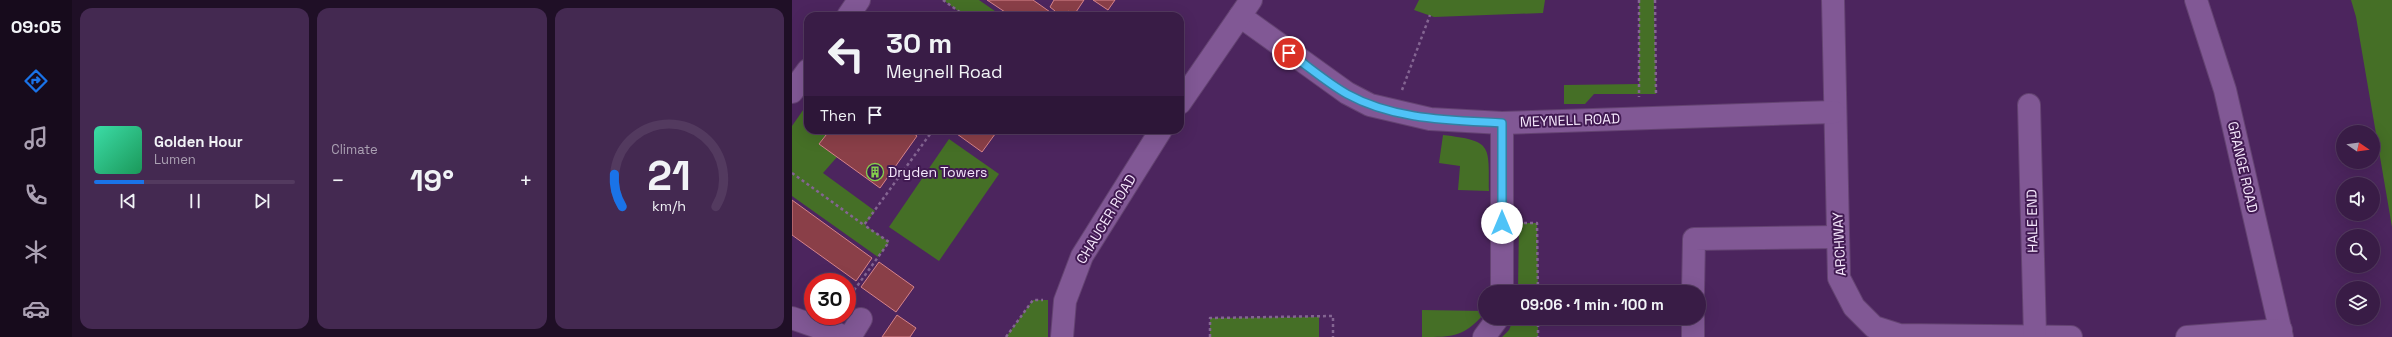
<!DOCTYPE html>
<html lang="en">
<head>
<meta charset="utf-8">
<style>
	body { margin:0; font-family:"Space Grotesk",sans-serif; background:#442951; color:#f1f3f6; height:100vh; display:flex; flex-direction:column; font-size:15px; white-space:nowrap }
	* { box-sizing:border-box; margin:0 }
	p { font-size:13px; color:#aba1b3 }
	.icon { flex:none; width:22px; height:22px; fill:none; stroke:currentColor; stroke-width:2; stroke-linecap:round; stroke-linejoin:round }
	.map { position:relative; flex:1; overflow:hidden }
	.drawer { display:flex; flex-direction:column; gap:8px; padding:8px; background:#1f0f26; width:720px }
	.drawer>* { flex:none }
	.banner { position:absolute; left:12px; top:12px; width:380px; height:122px; border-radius:12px; box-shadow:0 4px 16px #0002,0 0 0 1px #533a5f; background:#391c46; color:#f1f3f6; overflow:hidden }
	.needle { width:26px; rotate:103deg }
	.buttons { position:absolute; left:1544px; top:125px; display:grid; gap:8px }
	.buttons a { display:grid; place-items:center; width:44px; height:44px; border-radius:50%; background:#391c46; box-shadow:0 4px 16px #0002,0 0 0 1px #533a5f; font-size:20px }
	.speed { position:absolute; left:12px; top:273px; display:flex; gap:8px; font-size:20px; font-weight:700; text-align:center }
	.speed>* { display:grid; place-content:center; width:52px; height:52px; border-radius:50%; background:#391c46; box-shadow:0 4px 16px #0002,0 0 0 1px #533a5f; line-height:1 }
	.speed .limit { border:6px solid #d22; background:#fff; color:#111 }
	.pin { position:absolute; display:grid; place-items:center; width:34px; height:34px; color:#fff; margin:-17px; border:2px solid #fff; border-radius:50%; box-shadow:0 1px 4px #0007 }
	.me { position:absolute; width:44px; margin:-22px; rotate:0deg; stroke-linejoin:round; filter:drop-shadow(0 0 3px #0008) }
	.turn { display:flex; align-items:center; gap:14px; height:84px; padding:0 16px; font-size:18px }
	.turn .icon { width:52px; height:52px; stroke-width:2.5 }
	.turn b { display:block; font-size:28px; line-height:34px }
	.then { display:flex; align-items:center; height:38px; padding:0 16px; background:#0003; gap:8px; font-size:15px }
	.big { font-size:30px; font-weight:600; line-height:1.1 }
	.drawer .widget { flex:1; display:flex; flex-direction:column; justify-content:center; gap:6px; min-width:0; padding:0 14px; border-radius:12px; background:#442951 }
	.drawer .dial { align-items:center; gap:0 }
	.dial svg { height:104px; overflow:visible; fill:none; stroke:#533a5f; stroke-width:7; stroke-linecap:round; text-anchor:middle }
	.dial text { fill:#f1f3f6; stroke:none }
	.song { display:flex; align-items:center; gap:12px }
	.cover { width:48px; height:48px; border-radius:6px; background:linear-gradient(135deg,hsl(160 70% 55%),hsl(150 70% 35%)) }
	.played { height:4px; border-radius:2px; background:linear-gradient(90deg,#1a73e8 25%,#533a5f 25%) }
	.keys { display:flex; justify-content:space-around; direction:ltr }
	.heat { display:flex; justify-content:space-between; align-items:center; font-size:22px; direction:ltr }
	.drawer .tiles { flex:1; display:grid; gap:8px; grid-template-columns:repeat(3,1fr) }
	.trip { position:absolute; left:686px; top:285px; width:228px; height:40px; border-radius:20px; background:#391c46; box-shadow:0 4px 16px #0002,0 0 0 1px #533a5f; font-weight:600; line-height:40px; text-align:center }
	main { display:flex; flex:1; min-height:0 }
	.tab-bar { display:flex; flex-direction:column; width:72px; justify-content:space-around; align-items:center; background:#170b1c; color:#aba1b3 }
	.tab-bar .icon { width:28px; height:28px }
	.tab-bar .current { color:#1a73e8 }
	.tab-bar b { font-size:18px; color:#f1f3f6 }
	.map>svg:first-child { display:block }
</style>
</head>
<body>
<main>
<nav class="tab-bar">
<b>09:05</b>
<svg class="icon current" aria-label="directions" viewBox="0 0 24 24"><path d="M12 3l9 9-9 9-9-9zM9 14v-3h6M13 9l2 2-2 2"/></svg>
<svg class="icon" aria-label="music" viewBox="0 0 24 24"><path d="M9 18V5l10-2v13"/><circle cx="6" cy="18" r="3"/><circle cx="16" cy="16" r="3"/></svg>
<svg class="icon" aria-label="phone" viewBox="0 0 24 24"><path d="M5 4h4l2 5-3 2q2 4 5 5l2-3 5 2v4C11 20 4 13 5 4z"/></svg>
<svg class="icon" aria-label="climate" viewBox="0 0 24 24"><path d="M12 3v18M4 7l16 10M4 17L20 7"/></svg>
<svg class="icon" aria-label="car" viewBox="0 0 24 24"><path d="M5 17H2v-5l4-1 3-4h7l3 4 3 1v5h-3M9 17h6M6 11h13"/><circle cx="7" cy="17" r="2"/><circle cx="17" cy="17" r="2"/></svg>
</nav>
<section class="drawer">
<div class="tiles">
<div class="widget">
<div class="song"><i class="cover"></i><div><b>Golden Hour</b><p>Lumen</p></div></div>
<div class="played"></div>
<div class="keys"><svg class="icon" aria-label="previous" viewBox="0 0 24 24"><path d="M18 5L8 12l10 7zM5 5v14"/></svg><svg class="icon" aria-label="pause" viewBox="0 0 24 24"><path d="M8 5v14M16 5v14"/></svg><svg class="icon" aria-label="next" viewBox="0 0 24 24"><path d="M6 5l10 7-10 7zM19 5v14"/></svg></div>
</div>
<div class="widget"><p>Climate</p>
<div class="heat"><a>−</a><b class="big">19°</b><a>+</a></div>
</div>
<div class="widget dial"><svg viewBox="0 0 100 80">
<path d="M14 69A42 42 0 1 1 86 69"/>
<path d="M14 69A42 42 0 0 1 8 44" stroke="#1a73e8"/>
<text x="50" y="56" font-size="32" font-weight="700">21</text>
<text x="50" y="72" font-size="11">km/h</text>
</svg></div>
</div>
</section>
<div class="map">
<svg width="1600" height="337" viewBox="0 0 1600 337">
	<rect width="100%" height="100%" fill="#4c255e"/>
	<g fill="#456f26">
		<polygon points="151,0 187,0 210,16 173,16"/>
		<polygon points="627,0 753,0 751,13 642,17 622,10"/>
		<polygon points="847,0 862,0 864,94 802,94 793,104 772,104 772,85 847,84"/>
		<polygon points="1559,0 1600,0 1600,227 1564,17"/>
		<polygon points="16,103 16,130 38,130 27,144 45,157 31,173 83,211 73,225 97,242 86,257 0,196 0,126"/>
		<path d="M651 135C700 141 697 144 697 191L666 190 668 166 647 163Z"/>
		<polygon points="157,139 207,174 147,261 97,227"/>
		<polygon points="727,223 745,223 746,292 726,292"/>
		<polygon points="241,300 256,300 256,337 214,337"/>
		<path d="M630 310 693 311V313C671 337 662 337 630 337Z"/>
		<polygon points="527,317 527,337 418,337 418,318"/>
		<polygon points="722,318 746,318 746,337 710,337 717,330"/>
	</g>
	<g fill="#8a3f48" stroke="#d6838a">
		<polygon points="195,0 241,0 261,14 263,11 258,7 262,0 292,0 282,15 276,11 272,16 219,16"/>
		<polygon points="301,0 323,0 316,10"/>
		<polygon points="38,130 117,130 125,136 88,188 27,144"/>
		<polygon points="168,130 206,130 190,152 165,134"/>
		<polygon points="0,200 80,258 64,281 0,235"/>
		<polygon points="87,262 122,287 104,312 69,287"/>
		<polygon points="105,315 124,328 118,337 90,337"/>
	</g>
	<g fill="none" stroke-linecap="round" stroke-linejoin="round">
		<g stroke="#644372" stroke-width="24">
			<g id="minor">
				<polyline points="1041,0 1047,278 1062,307 1082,327 1107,335 1279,337"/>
				<polyline points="1404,0 1433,90 1490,337"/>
				<polyline points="56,16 67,0"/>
				<polyline points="448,16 555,93 578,105 638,119 710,123 1042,112"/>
				<polyline points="0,92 16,70"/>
				<polyline points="388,103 459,0"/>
				<polyline points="1237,105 1243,336"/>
				<polyline points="710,292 710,123"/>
				<polyline points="901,292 902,239 1046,237"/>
				<polyline points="0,318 54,337"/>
				<polyline points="58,337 69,319"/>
				<polyline points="270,337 273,301 290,256 369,130"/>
				<polyline points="692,337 706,318"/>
				<polyline points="901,337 901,318"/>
				<polyline points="1395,337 1489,330"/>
			</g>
		</g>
		<g stroke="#846592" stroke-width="2.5" stroke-dasharray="3 3" stroke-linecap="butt">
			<polyline points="151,0 173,16"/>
			<polyline points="847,0 847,97"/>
			<polyline points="863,0 864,95"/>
			<polyline points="610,90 638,15"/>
			<polyline points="0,173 72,225 141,130"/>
			<polyline points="732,223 745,223 746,292"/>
			<polyline points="55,300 97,242 72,225"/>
			<polyline points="746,318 746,337"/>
			<polyline points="214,337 241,300 251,300"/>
			<polyline points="418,337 418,318 541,316 541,337"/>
		</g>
		<use href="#minor" stroke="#815895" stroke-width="22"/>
	</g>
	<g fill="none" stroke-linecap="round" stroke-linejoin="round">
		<g stroke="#337fa1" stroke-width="10">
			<path id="route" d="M497 53C516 66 534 82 555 94 602 120 657 120 710 123V223"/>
		</g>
		<use href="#route" stroke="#4fc3f7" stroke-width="7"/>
	</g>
	<defs>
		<g id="building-ring" transform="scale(0.9)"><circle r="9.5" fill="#411a52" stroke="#84cf4d" stroke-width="1.5"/><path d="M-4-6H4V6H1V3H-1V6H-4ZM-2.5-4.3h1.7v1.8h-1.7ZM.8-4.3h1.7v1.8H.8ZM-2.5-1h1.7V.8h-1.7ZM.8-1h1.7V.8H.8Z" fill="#84cf4d"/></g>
	</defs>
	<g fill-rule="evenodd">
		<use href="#building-ring" x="83" y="172"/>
	</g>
	<g text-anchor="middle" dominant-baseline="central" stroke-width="4" stroke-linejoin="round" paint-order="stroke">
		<g font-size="14" fill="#f5e7fc" stroke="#411a52">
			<text transform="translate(778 120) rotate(-2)">MEYNELL ROAD</text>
			<text transform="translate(1451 167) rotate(77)">GRANGE ROAD</text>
			<text transform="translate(314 219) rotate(-59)">CHAUCER ROAD</text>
			<text transform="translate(1240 221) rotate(-91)">HALE END</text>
			<text transform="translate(1047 244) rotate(-93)">ARCHWAY</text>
		</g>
		<g font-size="14" fill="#f5e7fc" stroke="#411a52" text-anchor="start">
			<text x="96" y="172">Dryden Towers</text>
		</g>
	</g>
</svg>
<div class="buttons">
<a><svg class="needle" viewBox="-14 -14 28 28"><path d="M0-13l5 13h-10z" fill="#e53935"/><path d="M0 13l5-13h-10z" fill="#aba1b3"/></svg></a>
<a><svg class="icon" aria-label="sound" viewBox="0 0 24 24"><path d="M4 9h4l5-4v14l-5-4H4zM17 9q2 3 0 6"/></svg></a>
<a><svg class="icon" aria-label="search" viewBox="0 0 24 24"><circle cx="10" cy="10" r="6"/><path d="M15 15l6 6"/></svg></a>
<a><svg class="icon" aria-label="layers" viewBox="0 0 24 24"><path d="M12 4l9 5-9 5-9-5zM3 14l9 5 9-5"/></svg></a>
</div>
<div class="speed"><div class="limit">30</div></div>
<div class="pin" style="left:497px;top:53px;background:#d93025"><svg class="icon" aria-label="arrive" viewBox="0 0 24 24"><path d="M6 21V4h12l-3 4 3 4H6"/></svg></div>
<svg class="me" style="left:710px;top:223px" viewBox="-20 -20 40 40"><circle r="19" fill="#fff"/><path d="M0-13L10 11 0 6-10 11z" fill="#4fc3f7"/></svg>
<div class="trip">09:06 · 1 min · 100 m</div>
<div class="banner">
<div class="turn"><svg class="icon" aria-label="left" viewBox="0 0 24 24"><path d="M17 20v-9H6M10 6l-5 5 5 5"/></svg><div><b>30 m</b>Meynell Road</div></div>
<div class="then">Then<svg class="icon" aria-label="arrive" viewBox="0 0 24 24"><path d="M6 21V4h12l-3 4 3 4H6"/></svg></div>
</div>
</div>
</main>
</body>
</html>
